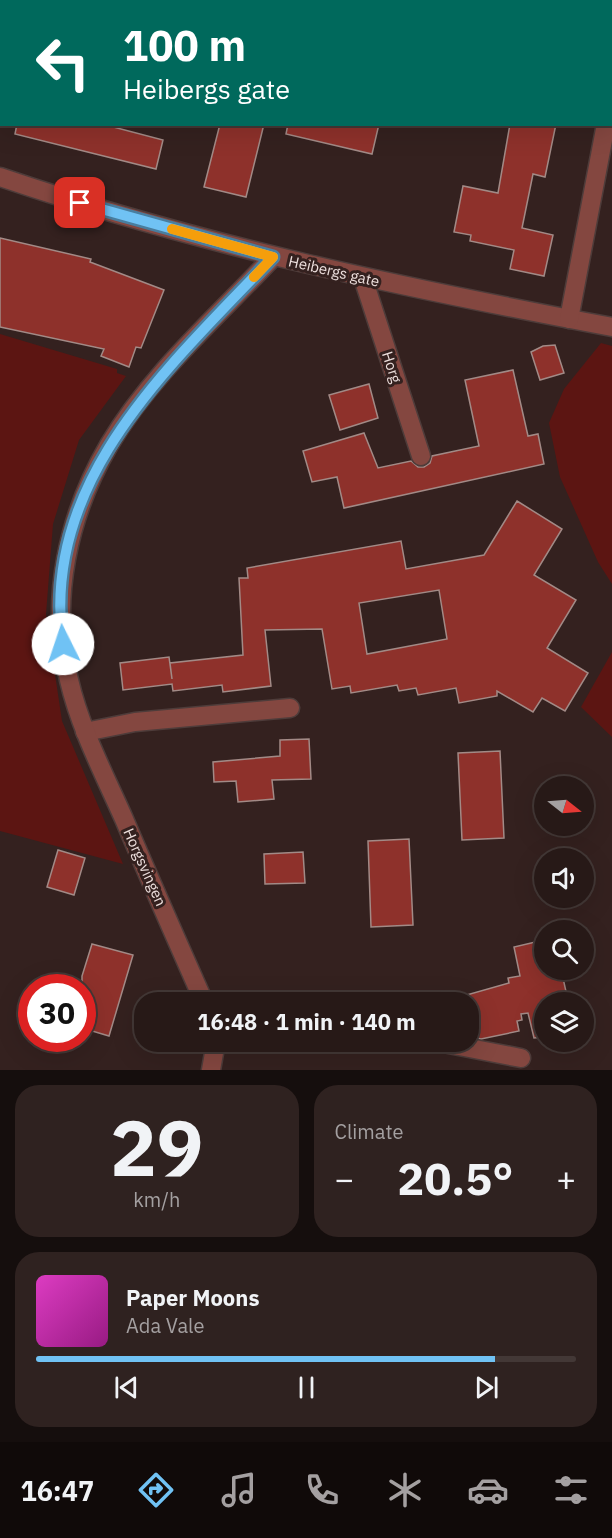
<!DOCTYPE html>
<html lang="en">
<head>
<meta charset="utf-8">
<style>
	body { margin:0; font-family:"IBM Plex Sans",sans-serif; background:#2f2220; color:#f1f3f6; height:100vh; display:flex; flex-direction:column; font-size:22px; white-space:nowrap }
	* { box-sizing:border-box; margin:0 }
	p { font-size:20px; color:#a4a0a1 }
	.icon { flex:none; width:33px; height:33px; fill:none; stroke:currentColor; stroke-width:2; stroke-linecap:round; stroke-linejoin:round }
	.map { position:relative; height:1070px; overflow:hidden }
	.panel { display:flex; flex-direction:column; gap:15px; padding:15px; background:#150e0d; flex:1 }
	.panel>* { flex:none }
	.top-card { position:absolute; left:0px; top:0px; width:612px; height:126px; box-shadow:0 6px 24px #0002,0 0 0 2px #433836; background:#00695c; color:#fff; overflow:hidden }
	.needle { width:39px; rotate:107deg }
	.fabs { position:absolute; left:534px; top:776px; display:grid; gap:12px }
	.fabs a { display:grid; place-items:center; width:60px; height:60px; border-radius:50%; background:#271917; box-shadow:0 6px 24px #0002,0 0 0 2px #433836; font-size:30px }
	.speed { position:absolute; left:18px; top:974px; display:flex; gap:12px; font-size:30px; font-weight:700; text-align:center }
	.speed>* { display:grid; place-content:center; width:78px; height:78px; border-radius:50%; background:#271917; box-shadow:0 6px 24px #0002,0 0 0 2px #433836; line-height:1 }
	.speed .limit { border:9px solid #d22; background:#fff; color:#111 }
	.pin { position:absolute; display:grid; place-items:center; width:51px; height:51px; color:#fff; margin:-26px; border-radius:12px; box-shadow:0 3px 9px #0006 }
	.me { position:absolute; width:66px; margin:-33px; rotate:356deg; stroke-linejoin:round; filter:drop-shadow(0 0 4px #0008) }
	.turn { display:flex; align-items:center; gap:21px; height:126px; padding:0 24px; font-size:27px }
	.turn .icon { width:78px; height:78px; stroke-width:2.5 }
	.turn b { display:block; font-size:42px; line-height:51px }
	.big { font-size:45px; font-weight:700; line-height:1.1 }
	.panel .tile { flex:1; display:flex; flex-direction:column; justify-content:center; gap:9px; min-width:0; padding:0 21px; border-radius:24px; background:#2f2220 }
	.panel .dial { align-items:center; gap:0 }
	.dial b { font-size:78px; line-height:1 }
	.song { display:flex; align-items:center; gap:18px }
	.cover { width:72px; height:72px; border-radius:9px; background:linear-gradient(135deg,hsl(310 70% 55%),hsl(310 70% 35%)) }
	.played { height:6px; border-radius:3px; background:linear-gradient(90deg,#70c2f4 85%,#433836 85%) }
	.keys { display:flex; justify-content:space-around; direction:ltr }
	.heat { display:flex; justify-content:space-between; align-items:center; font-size:33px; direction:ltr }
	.panel .tiles { flex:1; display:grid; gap:15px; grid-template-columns:1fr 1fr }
	.tile:last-child { grid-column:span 2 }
	.trip { position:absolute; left:134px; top:992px; width:345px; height:60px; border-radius:24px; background:#271917; box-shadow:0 6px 24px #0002,0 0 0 2px #433836; font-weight:700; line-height:60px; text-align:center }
	.tabs { display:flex; height:96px; justify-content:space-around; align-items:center; background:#100a09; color:#a4a0a1 }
	.tabs .icon { width:42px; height:42px }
	.tabs .active { color:#70c2f4 }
	.tabs b { font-size:27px; color:#f1f3f6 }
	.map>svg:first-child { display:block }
</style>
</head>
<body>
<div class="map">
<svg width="612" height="1070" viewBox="0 0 612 1070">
	<rect width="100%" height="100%" fill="#34211f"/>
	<g fill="#5c1512">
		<polygon points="0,334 117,369 117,373 126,376 79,440 53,524 46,614 62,721 123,864 0,831"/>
		<polygon points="601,343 612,346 612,584 598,562 560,477 549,423 564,389"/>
		<polygon points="612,652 612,737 581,707"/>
	</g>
	<g fill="#8e312b" stroke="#a28a86" stroke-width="1.5" fill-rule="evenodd">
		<polygon points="17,124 102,124 163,140 156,169 15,134"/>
		<polygon points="220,124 264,124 246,197 204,187"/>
		<polygon points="288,124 379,124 372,154 286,134"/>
		<polygon points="510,124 556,124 545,177 533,174 522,228 553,235 544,276 510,269 514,250 470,241 471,235 454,232 463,186 498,193"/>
		<polygon points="0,238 91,259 90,262 164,290 141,348 136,347 129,367 101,356 104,349 0,327"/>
		<polygon points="555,345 564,373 540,380 531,352 543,346"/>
		<polygon points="513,370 528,436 538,434 544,464 344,508 337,477 312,482 303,451 364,433 378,468 411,461 418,467 424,467 430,463 432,456 479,446 465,380"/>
		<polygon points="369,384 378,418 340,430 329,395"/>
		<path d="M517 501 562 529 534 575 576 600 547 648 588 673 565 711 542 698 533 712 497 691V696L459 703 456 688 418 695 416 688 399 691 397 685 351 693 350 686 332 689 322 629 265 630 271 686 223 692 222 685 173 691 172 684 123 690 120 663 169 657 172 679 170 663 243 655 239 578H248L247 568 401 541 406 569 484 555ZM439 590 447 639 367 654 359 603Z"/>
		<polygon points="309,739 311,779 272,780 274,799 238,802 236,781 214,782 213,762 280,756 280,740"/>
		<polygon points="500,751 504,838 462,840 458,753"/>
		<polygon points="409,839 413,925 371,927 368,841"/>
		<polygon points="58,850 85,858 74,895 47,887"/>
		<polygon points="303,852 305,883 265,884 264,854"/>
		<polygon points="544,940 544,969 561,969 567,996 567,1002 544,1002 544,1037 534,1038 528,1013 521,1014 522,1020 517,1021 519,1031 481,1039 468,1036 468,1002 457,1002 456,998 509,983 508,978 520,976 514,947"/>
		<polygon points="92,944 133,955 109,1036 82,1028 82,976"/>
	</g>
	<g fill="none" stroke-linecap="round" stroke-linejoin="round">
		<g stroke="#4e3c3a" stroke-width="21">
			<g id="minor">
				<polyline points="346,0 349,2"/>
				<polyline points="610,98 612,90"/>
				<path d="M0 177C200 245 405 288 612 327"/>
				<polyline points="363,278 421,456"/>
				<polyline points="569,319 606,124"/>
				<polyline points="85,732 135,722 290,708"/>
				<path d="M204 1002C177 941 150 880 124 819 104 774 80 728 69 680 49 600 68 515 109 445 151 374 217 317 273 257"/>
				<polyline points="433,1041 521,1058"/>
				<polyline points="211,1070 214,1053 213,1041"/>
			</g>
		</g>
		<use href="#minor" stroke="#844740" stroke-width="18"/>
	</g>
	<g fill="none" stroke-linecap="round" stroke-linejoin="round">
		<g stroke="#497e9f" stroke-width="15">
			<path id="route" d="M63 644C39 480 172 364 273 257L80 203"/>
		</g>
		<use href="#route" stroke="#70c2f4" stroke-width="10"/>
		<polyline stroke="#f59e0b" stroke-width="10" points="172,229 273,257 254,277"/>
	</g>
	<g text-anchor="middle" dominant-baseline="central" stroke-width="6" stroke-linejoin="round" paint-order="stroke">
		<g font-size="15" fill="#eddfdd" stroke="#34211f">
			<text transform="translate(334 271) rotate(13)">Heibergs gate</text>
			<text transform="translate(392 367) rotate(72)">Horg</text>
			<text transform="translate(145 867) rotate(66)">Horgsvingen</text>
		</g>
	</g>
</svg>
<div class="fabs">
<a><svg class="needle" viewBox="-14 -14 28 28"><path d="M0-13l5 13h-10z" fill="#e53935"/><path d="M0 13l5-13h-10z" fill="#a4a0a1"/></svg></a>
<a><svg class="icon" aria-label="sound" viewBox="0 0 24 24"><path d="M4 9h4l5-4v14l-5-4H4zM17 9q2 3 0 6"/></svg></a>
<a><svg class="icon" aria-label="search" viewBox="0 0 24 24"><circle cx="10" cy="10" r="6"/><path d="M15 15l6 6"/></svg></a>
<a><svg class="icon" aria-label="layers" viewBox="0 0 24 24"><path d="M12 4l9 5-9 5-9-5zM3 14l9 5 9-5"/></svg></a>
</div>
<div class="speed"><div class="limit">30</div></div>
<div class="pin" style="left:80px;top:203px;background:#d93025"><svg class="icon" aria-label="arrive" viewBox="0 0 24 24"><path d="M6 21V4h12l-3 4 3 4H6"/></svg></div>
<svg class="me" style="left:63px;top:644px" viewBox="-20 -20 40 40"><circle r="19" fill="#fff"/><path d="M0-13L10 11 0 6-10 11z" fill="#70c2f4"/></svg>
<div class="trip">16:48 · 1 min · 140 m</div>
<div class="top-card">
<div class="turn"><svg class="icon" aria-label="left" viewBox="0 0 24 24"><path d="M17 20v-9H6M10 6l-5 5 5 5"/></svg><div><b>100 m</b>Heibergs gate</div></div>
</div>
</div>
<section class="panel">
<div class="tiles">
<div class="tile dial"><b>29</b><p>km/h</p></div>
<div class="tile"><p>Climate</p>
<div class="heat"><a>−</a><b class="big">20.5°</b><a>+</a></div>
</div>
<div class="tile">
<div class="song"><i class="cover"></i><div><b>Paper Moons</b><p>Ada Vale</p></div></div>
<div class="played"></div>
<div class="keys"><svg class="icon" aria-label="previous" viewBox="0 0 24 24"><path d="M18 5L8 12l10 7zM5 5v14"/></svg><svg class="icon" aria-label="pause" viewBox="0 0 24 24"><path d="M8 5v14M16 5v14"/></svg><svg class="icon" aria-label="next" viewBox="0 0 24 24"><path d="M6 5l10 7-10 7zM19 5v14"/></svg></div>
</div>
</div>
</section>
<nav class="tabs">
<b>16:47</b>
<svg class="icon active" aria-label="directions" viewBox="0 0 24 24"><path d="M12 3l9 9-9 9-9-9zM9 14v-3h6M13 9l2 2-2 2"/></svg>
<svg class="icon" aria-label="music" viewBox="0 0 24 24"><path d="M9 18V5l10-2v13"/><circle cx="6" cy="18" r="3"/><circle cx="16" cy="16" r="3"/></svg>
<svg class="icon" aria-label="phone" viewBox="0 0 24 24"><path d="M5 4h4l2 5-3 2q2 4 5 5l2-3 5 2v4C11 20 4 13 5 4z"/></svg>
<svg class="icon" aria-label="climate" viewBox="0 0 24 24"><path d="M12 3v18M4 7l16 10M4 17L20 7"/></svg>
<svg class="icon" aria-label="car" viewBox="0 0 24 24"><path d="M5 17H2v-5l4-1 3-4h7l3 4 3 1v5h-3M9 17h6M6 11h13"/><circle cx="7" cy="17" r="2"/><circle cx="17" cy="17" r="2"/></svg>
<svg class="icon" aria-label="filters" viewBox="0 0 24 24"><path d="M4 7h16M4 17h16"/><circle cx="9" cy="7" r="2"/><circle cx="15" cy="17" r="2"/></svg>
</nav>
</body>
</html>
